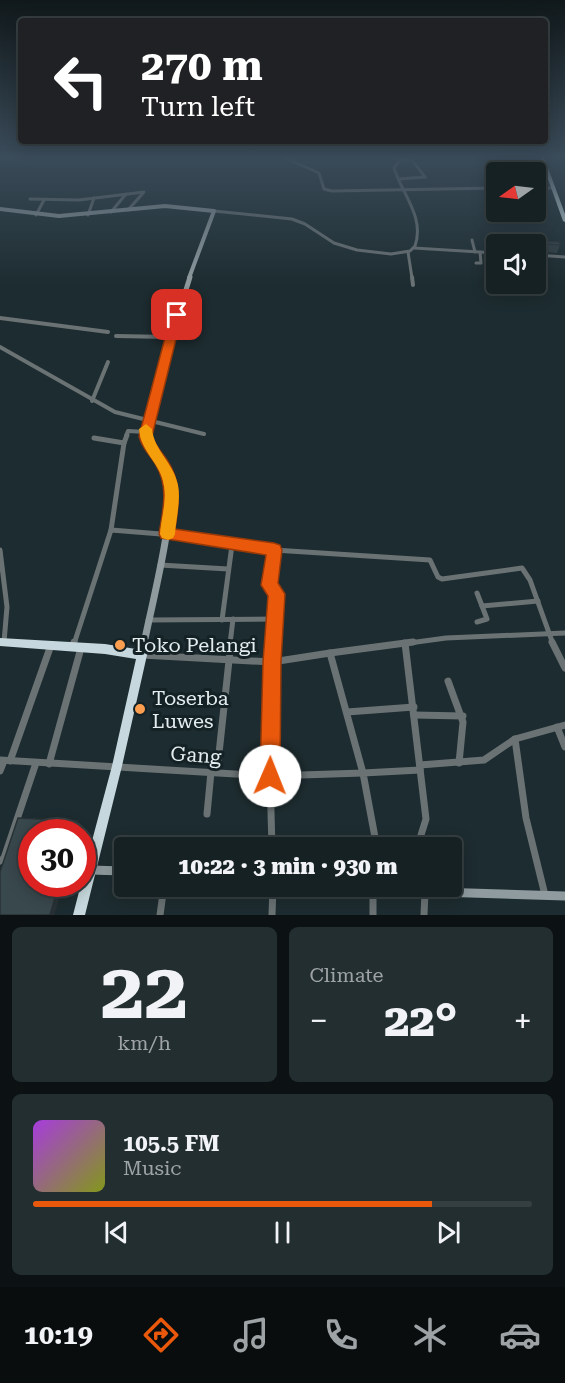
<!DOCTYPE html>
<html lang="en">
<head>
<meta charset="utf-8">
<style>
	body { margin:0; font-family:"Roboto Serif",serif; background:#232e31; color:#f1f3f6; height:100vh; display:flex; flex-direction:column; font-size:22px; white-space:nowrap }
	* { box-sizing:border-box; margin:0 }
	p { font-size:20px; color:#9ea3a6 }
	.icon { flex:none; width:33px; height:33px; fill:none; stroke:currentColor; stroke-width:2; stroke-linecap:round; stroke-linejoin:round }
	.map { position:relative; height:915px; overflow:hidden }
	.panel { display:flex; flex-direction:column; gap:12px; padding:12px; background:#0c1214; flex:1 }
	.panel>* { flex:none }
	.banner { position:absolute; left:18px; top:18px; width:530px; height:126px; border-radius:6px; box-shadow:0 3px 15px #0003,0 0 0 2px #353e41; background:#202124; color:#fff; overflow:hidden }
	.needle { width:39px; rotate:256deg }
	.buttons { position:absolute; left:486px; top:162px; display:grid; gap:12px }
	.buttons a { display:grid; place-items:center; width:60px; height:60px; border-radius:6px; background:#162124; box-shadow:0 3px 15px #0003,0 0 0 2px #353e41; font-size:30px }
	.speed { position:absolute; left:18px; top:819px; display:flex; gap:12px; font-size:30px; font-weight:700; text-align:center }
	.speed>* { display:grid; place-content:center; width:78px; height:78px; border-radius:50%; background:#162124; box-shadow:0 3px 15px #0003,0 0 0 2px #353e41; line-height:1 }
	.speed .limit { border:9px solid #d22; background:#fff; color:#111 }
	.pin { position:absolute; display:grid; place-items:center; width:51px; height:51px; color:#fff; margin:-26px; border-radius:12px; box-shadow:0 3px 9px #0006 }
	.me { position:absolute; width:66px; margin:-33px; rotate:1deg; stroke-linejoin:round; filter:drop-shadow(0 0 4px #0008) }
	.turn { display:flex; align-items:center; gap:21px; height:126px; padding:0 24px; font-size:27px }
	.turn .icon { width:78px; height:78px; stroke-width:2.5 }
	.turn b { display:block; font-size:42px; line-height:51px }
	.big { font-size:45px; font-weight:800; line-height:1.1 }
	.panel .tile { flex:1; display:flex; flex-direction:column; justify-content:center; gap:9px; min-width:0; padding:0 21px; border-radius:9px; background:#232e31 }
	.panel .dial { align-items:center; gap:0 }
	.dial b { font-size:78px; line-height:1 }
	.song { display:flex; align-items:center; gap:18px }
	.cover { width:72px; height:72px; border-radius:9px; background:linear-gradient(135deg,hsl(280 70% 55%),hsl(70 70% 35%)) }
	.played { height:6px; border-radius:3px; background:linear-gradient(90deg,#ea580c 80%,#353e41 80%) }
	.keys { display:flex; justify-content:space-around; direction:ltr }
	.heat { display:flex; justify-content:space-between; align-items:center; font-size:33px; direction:ltr }
	.panel .tiles { flex:1; display:grid; gap:12px; grid-template-columns:1fr 1fr }
	.tile:last-child { grid-column:span 2 }
	.trip { position:absolute; left:114px; top:837px; width:348px; height:60px; border-radius:6px; background:#162124; box-shadow:0 3px 15px #0003,0 0 0 2px #353e41; font-weight:800; line-height:60px; text-align:center }
	.tabs { display:flex; height:96px; justify-content:space-around; align-items:center; background:#090d0e; color:#9ea3a6 }
	.tabs .icon { width:42px; height:42px }
	.tabs .current { color:#ea580c }
	.tabs b { font-size:27px; color:#f1f3f6 }
	.map>svg:first-child { display:block }
</style>
</head>
<body>
<div class="map">
<svg width="565" height="915" viewBox="0 0 565 915">
	<rect width="100%" height="100%" fill="#1d2c30"/>
	<g fill="none" stroke-linecap="round" stroke-linejoin="round">
		<g stroke="#6a7274" stroke-width="3">
			<polyline points="283,157 319,173 324,189 332,191 496,188"/>
			<polyline points="401,160 412,160 425,177"/>
			<polyline points="399,179 425,177"/>
			<polyline points="536,188 553,188"/>
			<polyline points="30,199 79,200 144,192 128,210"/>
			<path d="M214 211 292 219 305 224 334 243 357 250 391 254 410 251 415 246C425 217 402 194 394 168L402 157"/>
			<polyline points="111,212 126,194"/>
			<polyline points="36,215 44,200"/>
			<polyline points="88,215 94,198"/>
			<polyline points="472,240 475,252"/>
			<polyline points="414,248 496,253"/>
			<polyline points="408,252 412,278"/>
			<polyline points="536,255 565,257"/>
			<polyline points="476,263 481,263 480,252"/>
		</g>
		<g stroke="#6a7274" stroke-width="4">
			<polyline points="412,277 413,285"/>
			<polyline points="0,318 108,332"/>
			<polyline points="116,336 170,337"/>
			<polyline points="0,347 115,412 204,434"/>
			<polyline points="92,401 108,362"/>
			<polyline points="126,436 128,431 145,432"/>
		</g>
		<g stroke="#6a7274" stroke-width="5">
			<polyline points="94,438 124,443 111,530"/>
			<polyline points="124,443 127,435"/>
			<polyline points="0,550 7,607 4,642"/>
			<polyline points="274,550 430,560 438,577 442,579 522,568 530,580 553,644"/>
			<polyline points="160,565 228,569"/>
			<polyline points="477,593 482,606 538,601"/>
			<polyline points="148,620 276,619"/>
			<polyline points="222,620 232,545"/>
			<polyline points="477,622 487,619 482,606"/>
			<polyline points="74,644 111,530 186,536 274,550 269,585 277,594 273,644"/>
			<polyline points="230,644 233,619"/>
			<polyline points="402,644 446,638 565,633"/>
		</g>
		<g stroke="#6a7274" stroke-width="7">
			<polyline points="552,642 565,668"/>
			<polyline points="405,643 426,819 417,848"/>
			<polyline points="73,646 74,642"/>
			<polygon points="330,653 363,773 270,776 272,662"/>
			<polyline points="330,653 413,642"/>
			<polyline points="142,655 272,662"/>
			<polyline points="272,662 273,642"/>
			<polyline points="448,681 463,722 459,763"/>
			<polyline points="347,712 414,707"/>
			<polyline points="414,715 463,716"/>
			<polyline points="557,727 565,747"/>
			<polyline points="515,739 526,818 545,895"/>
			<polyline points="0,760 270,776 272,848"/>
			<polyline points="10,761 51,645"/>
			<polyline points="49,764 81,648"/>
			<polyline points="420,765 484,760 515,739 565,725"/>
			<polyline points="0,771 4,761"/>
			<polyline points="217,772 231,642"/>
			<polyline points="207,814 211,772"/>
			<polyline points="377,848 363,773 420,770"/>
			<polyline points="0,861 4,858 36,763"/>
			<polyline points="373,891 373,915"/>
			<polyline points="160,915 164,886"/>
			<polyline points="272,915 273,886"/>
			<polyline points="424,915 425,892"/>
		</g>
		<polyline stroke="#8f9b9e" stroke-width="4" points="0,209 59,216 165,206 214,211 189,278"/>
		<polyline stroke="#8f9b9e" stroke-width="5" points="146,436 159,376 190,277"/>
		<path stroke="#8f9b9e" stroke-width="7" d="M144 644C151 607 178 506 168 475 163 460 149 450 146 435"/>
		<g stroke="#8f9b9e" stroke-width="9">
			<polyline points="142,655 144,642"/>
			<polyline points="90,870 124,871"/>
			<polyline points="336,886 373,890 565,896"/>
		</g>
		<g fill="#c6d8dd" fill-rule="evenodd">
			<polygon points="540,157 544,157 565,214 565,222 563,221"/>
			<polygon points="0,638 105,644 142,650 145,652 147,655 122,766 85,915 73,915 81,884 82,884 82,878 112,766 136,659 105,654 0,646"/>
		</g>
	</g>
	<polygon fill="#313e42" points="499,239 560,245 557,253 536,251 536,244 497,244"/>
	<g fill="#283236">
		<polygon points="78,821 81,824 79,832 75,832"/>
		<polygon points="59,884 64,884 54,915 50,915"/>
	</g>
	<g fill="#39484d" stroke="#283236" stroke-width="1.5">
		<polygon points="499,239 559,242 560,245 538,243 536,246 536,244 502,244"/>
		<polygon points="18,818 78,821 75,832 32,832 32,884 59,884 50,915 0,915 0,872"/>
	</g>
	<linearGradient id="sky" x2="0" y2="1"><stop stop-color="#10181a"/><stop offset="0.55" stop-color="#3a4b59"/><stop offset="1" stop-color="#3a4b59" stop-opacity="0"/></linearGradient>
	<rect width="565" height="285" fill="url(#sky)"/>
	<path fill="#ea580c" stroke="#983908" stroke-width="1.5" d="M177 312 182 315 152 436C154 445 162 452 167 460 182 482 179 504 175 529L274 543 280 545 282 550 278 583 285 594 281 662 280 776 277 783 270 786 263 783 260 776 263 662 268 596 261 585 266 555 161 538 159 534C163 510 169 487 156 465 150 455 141 447 139 436L171 315Z"/>
	<path fill="#f59e0b" d="M146 424 152 429C154 450 174 464 178 485 181 500 176 519 175 534L173 538 168 540 162 538 160 534C161 519 167 500 164 486 161 463 141 453 139 429Z"/>
	<g fill="#fb9e50" stroke="#142226" stroke-width="2">
		<circle cx="120" cy="645" r="6"/>
		<circle cx="140" cy="709" r="6"/>
	</g>
	<g text-anchor="middle" dominant-baseline="central" stroke-width="6" stroke-linejoin="round" paint-order="stroke">
		<g font-size="20" fill="#e3ecee" stroke="#142226" text-anchor="start">
			<text x="132" y="645">Toko Pelangi</text>
			<text x="152" y="698">Toserba<tspan x="152" dy="23">Luwes</tspan></text>
		</g>
		<g font-size="20" fill="#e3ecee" stroke="#142226">
			<text transform="translate(196 755) rotate(4)">Gang</text>
		</g>
	</g>
</svg>
<div class="buttons">
<a><svg class="needle" viewBox="-14 -14 28 28"><path d="M0-13l5 13h-10z" fill="#e53935"/><path d="M0 13l5-13h-10z" fill="#9ea3a6"/></svg></a>
<a><svg class="icon" aria-label="sound" viewBox="0 0 24 24"><path d="M4 9h4l5-4v14l-5-4H4zM17 9q2 3 0 6"/></svg></a>
</div>
<div class="speed"><div class="limit">30</div></div>
<div class="pin" style="left:177px;top:315px;background:#d93025"><svg class="icon" aria-label="arrive" viewBox="0 0 24 24"><path d="M6 21V4h12l-3 4 3 4H6"/></svg></div>
<svg class="me" style="left:270px;top:776px" viewBox="-20 -20 40 40"><circle r="19" fill="#fff"/><path d="M0-13L10 11 0 6-10 11z" fill="#ea580c"/></svg>
<div class="trip">10:22 · 3 min · 930 m</div>
<div class="banner">
<div class="turn"><svg class="icon" aria-label="left" viewBox="0 0 24 24"><path d="M17 20v-9H6M10 6l-5 5 5 5"/></svg><div><b>270 m</b>Turn left</div></div>
</div>
</div>
<section class="panel">
<div class="tiles">
<div class="tile dial"><b>22</b><p>km/h</p></div>
<div class="tile"><p>Climate</p>
<div class="heat"><a>−</a><b class="big">22°</b><a>+</a></div>
</div>
<div class="tile">
<div class="song"><i class="cover"></i><div><b>105.5 FM</b><p>Music</p></div></div>
<div class="played"></div>
<div class="keys"><svg class="icon" aria-label="previous" viewBox="0 0 24 24"><path d="M18 5L8 12l10 7zM5 5v14"/></svg><svg class="icon" aria-label="pause" viewBox="0 0 24 24"><path d="M8 5v14M16 5v14"/></svg><svg class="icon" aria-label="next" viewBox="0 0 24 24"><path d="M6 5l10 7-10 7zM19 5v14"/></svg></div>
</div>
</div>
</section>
<nav class="tabs">
<b>10:19</b>
<svg class="icon current" aria-label="directions" viewBox="0 0 24 24"><path d="M12 3l9 9-9 9-9-9zM9 14v-3h6M13 9l2 2-2 2"/></svg>
<svg class="icon" aria-label="music" viewBox="0 0 24 24"><path d="M9 18V5l10-2v13"/><circle cx="6" cy="18" r="3"/><circle cx="16" cy="16" r="3"/></svg>
<svg class="icon" aria-label="phone" viewBox="0 0 24 24"><path d="M5 4h4l2 5-3 2q2 4 5 5l2-3 5 2v4C11 20 4 13 5 4z"/></svg>
<svg class="icon" aria-label="climate" viewBox="0 0 24 24"><path d="M12 3v18M4 7l16 10M4 17L20 7"/></svg>
<svg class="icon" aria-label="car" viewBox="0 0 24 24"><path d="M5 17H2v-5l4-1 3-4h7l3 4 3 1v5h-3M9 17h6M6 11h13"/><circle cx="7" cy="17" r="2"/><circle cx="17" cy="17" r="2"/></svg>
</nav>
</body>
</html>
